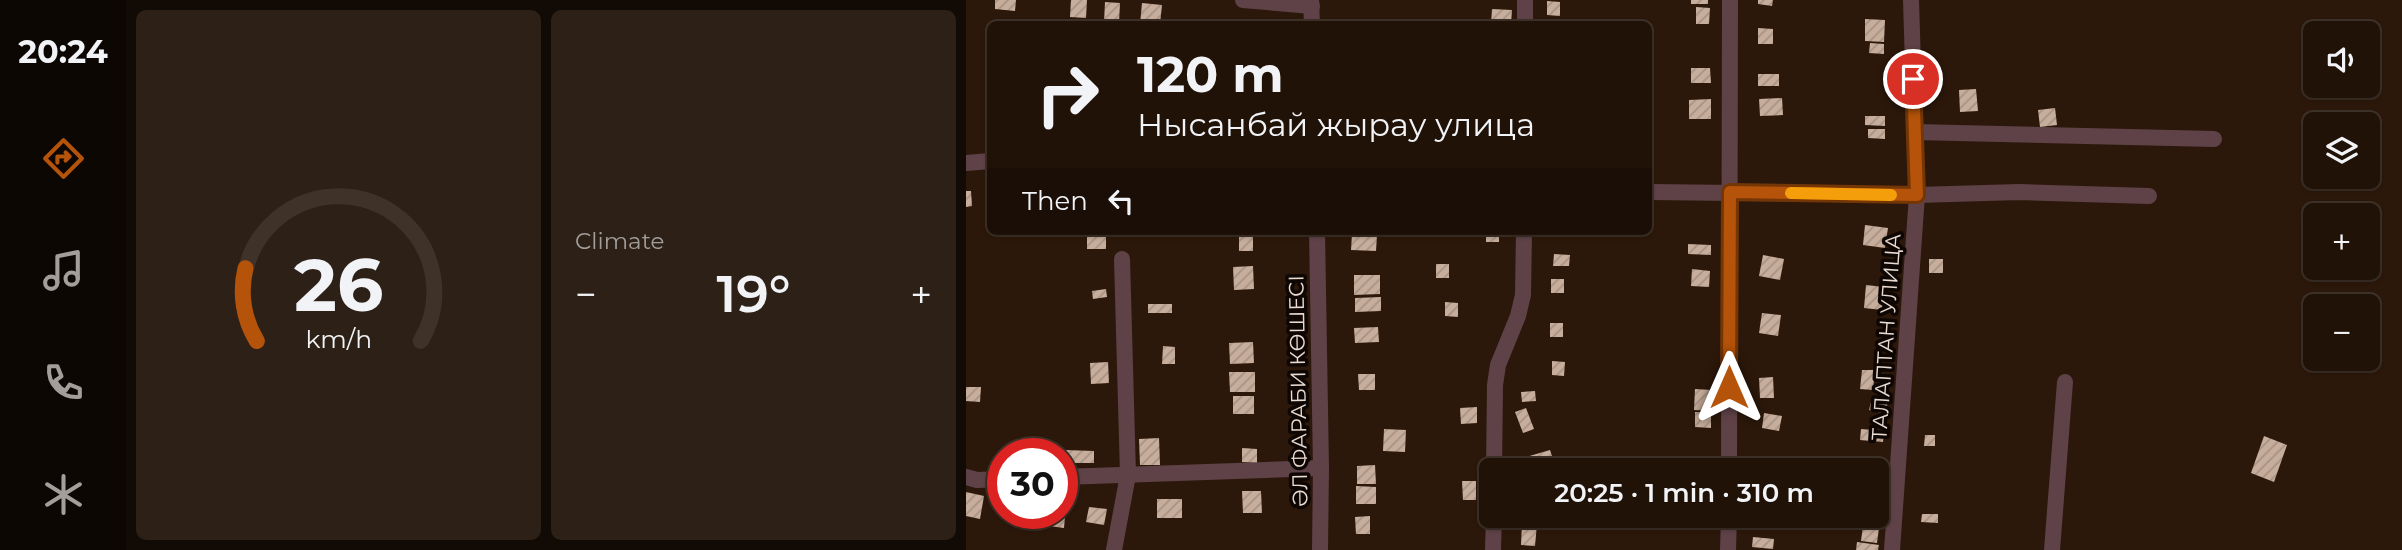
<!DOCTYPE html>
<html lang="en">
<head>
<meta charset="utf-8">
<style>
	body { margin:0; font-family:Montserrat,sans-serif; background:#2d2016; color:#f1f3f6; height:100vh; display:flex; flex-direction:column; font-size:26px; white-space:nowrap }
	* { box-sizing:border-box; margin:0 }
	p { font-size:23px; color:#a29e9c }
	.icon { flex:none; width:38px; height:38px; fill:none; stroke:currentColor; stroke-width:2; stroke-linecap:round; stroke-linejoin:round }
	.map { position:relative; flex:1; overflow:hidden }
	.sheet { display:flex; flex-direction:column; gap:10px; padding:10px; background:#120a04; width:840px }
	.sheet>* { flex:none }
	.hud { position:absolute; left:21px; top:21px; width:665px; height:214px; border-radius:10px; box-shadow:0 2px 5px #0004,0 0 0 2px #3e3229; background:#211208; color:#f1f3f6; overflow:hidden }
	.fabs { position:absolute; left:1337px; top:21px; display:grid; gap:14px }
	.fabs a { display:grid; place-items:center; width:77px; height:77px; border-radius:10px; background:#211208; box-shadow:0 2px 5px #0004,0 0 0 2px #3e3229; font-size:35px }
	.speed { position:absolute; left:21px; top:438px; display:flex; gap:14px; font-size:35px; font-weight:700; text-align:center }
	.speed>* { display:grid; place-content:center; width:91px; height:91px; border-radius:50%; background:#211208; box-shadow:0 2px 5px #0004,0 0 0 2px #3e3229; line-height:1 }
	.speed .limit { border:10px solid #d22; background:#fff; color:#111 }
	.pin { position:absolute; display:grid; place-items:center; width:60px; height:60px; color:#fff; margin:-30px; border:4px solid #fff; border-radius:50%; box-shadow:0 2px 7px #0007 }
	.me { position:absolute; width:77px; margin:-38px; rotate:0deg; stroke-linejoin:round; filter:drop-shadow(0 0 5px #0008) }
	.turn { display:flex; align-items:center; gap:24px; height:147px; padding:0 35px; font-size:32px }
	.turn .icon { width:91px; height:91px; stroke-width:2.5 }
	.turn b { display:block; font-size:49px; line-height:60px }
	.then { display:flex; align-items:center; height:66px; padding:0 35px; background:#0003; gap:14px; font-size:26px }
	.big { font-size:52px; font-weight:600; line-height:1.1 }
	.sheet .tile { flex:1; display:flex; flex-direction:column; justify-content:center; gap:10px; min-width:0; padding:0 24px; border-radius:10px; background:#2d2016 }
	.sheet .dial { align-items:center; gap:0 }
	.dial svg { height:182px; overflow:visible; fill:none; stroke:#3e3229; stroke-width:7; stroke-linecap:round; text-anchor:middle }
	.dial text { fill:#f1f3f6; stroke:none }
	.heat { display:flex; justify-content:space-between; align-items:center; font-size:38px; direction:ltr }
	.sheet .tiles { flex:1; display:grid; gap:10px; grid-template-columns:repeat(2,1fr) }
	.trip { position:absolute; left:513px; top:458px; width:410px; height:70px; border-radius:10px; background:#211208; box-shadow:0 2px 5px #0004,0 0 0 2px #3e3229; font-weight:600; line-height:70px; text-align:center }
	main { display:flex; flex:1; min-height:0 }
	.tab-bar { display:flex; flex-direction:column; width:126px; justify-content:space-around; align-items:center; background:#0d0703; color:#a29e9c }
	.tab-bar .icon { width:49px; height:49px }
	.tab-bar .active { color:#b45309 }
	.tab-bar b { font-size:32px; color:#f1f3f6 }
	.map>svg:first-child { display:block }
</style>
</head>
<body>
<main>
<nav class="tab-bar">
<b>20:24</b>
<svg class="icon active" aria-label="directions" viewBox="0 0 24 24"><path d="M12 3l9 9-9 9-9-9zM9 14v-3h6M13 9l2 2-2 2"/></svg>
<svg class="icon" aria-label="music" viewBox="0 0 24 24"><path d="M9 18V5l10-2v13"/><circle cx="6" cy="18" r="3"/><circle cx="16" cy="16" r="3"/></svg>
<svg class="icon" aria-label="phone" viewBox="0 0 24 24"><path d="M5 4h4l2 5-3 2q2 4 5 5l2-3 5 2v4C11 20 4 13 5 4z"/></svg>
<svg class="icon" aria-label="climate" viewBox="0 0 24 24"><path d="M12 3v18M4 7l16 10M4 17L20 7"/></svg>
</nav>
<section class="sheet">
<div class="tiles">
<div class="tile dial"><svg viewBox="0 0 100 80">
<path d="M14 69A42 42 0 1 1 86 69"/>
<path d="M14 69A42 42 0 0 1 9 37" stroke="#b45309"/>
<text x="50" y="56" font-size="32" font-weight="700">26</text>
<text x="50" y="72" font-size="11">km/h</text>
</svg></div>
<div class="tile"><p>Climate</p>
<div class="heat"><a>−</a><b class="big">19°</b><a>+</a></div>
</div>
</div>
</section>
<div class="map">
<svg width="1436" height="550" viewBox="0 0 1436 550">
	<defs>
		<pattern id="building-hatch" width="6" height="6" patternUnits="userSpaceOnUse" patternTransform="scale(1.75)"><rect width="6" height="6" fill="#c7ad9b"/><path d="M-1 1l2-2M0 6l6-6M5 7l2-2" fill="none" stroke="#a79284"/></pattern>
	</defs>
	<rect width="100%" height="100%" fill="#2c180a"/>
	<g fill="url(#building-hatch)">
		<polygon points="29,0 50,0 49,11 29,9"/>
		<polygon points="105,0 121,0 120,18 104,17"/>
		<rect x="725" y="0" width="17" height="4"/>
		<polygon points="792,0 807,0 806,6 792,4"/>
		<polygon points="581,1 594,2 594,16 581,15"/>
		<polygon points="139,2 154,3 153,23 138,22"/>
		<polygon points="176,3 196,5 194,24 174,24"/>
		<polygon points="730,7 744,8 743,24 730,24"/>
		<polygon points="526,9 546,10 545,24 525,24"/>
		<polygon points="899,19 919,20 918,42 899,41"/>
		<rect x="381" y="20" width="17" height="4"/>
		<rect x="265" y="21" width="24" height="3"/>
		<polygon points="792,28 807,29 807,44 792,44"/>
		<polygon points="904,43 918,44 918,54 903,53"/>
		<polygon points="725,68 744,68 745,83 725,83"/>
		<rect x="792" y="74" width="21" height="12"/>
		<polygon points="1010,89 1012,111 994,112 993,90"/>
		<polygon points="816,98 817,115 794,116 793,99"/>
		<polygon points="745,99 745,119 723,119 723,100"/>
		<polygon points="1089,108 1091,125 1074,127 1072,110"/>
		<polygon points="899,116 919,116 919,126 899,125"/>
		<polygon points="902,129 919,129 919,139 902,138"/>
		<polygon points="0,191 5,191 6,206 0,207"/>
		<polygon points="899,225 922,228 919,248 897,245"/>
		<rect x="121" y="231" width="19" height="18"/>
		<rect x="520" y="231" width="13" height="11"/>
		<polygon points="584,231 604,231 604,237 583,236"/>
		<rect x="273" y="234" width="14" height="17"/>
		<polygon points="386,234 411,235 410,251 385,250"/>
		<polygon points="722,244 745,245 745,255 722,254"/>
		<polygon points="588,254 604,255 603,266 587,266"/>
		<polygon points="797,255 818,259 814,280 793,276"/>
		<rect x="963" y="259" width="14" height="14"/>
		<rect x="470" y="264" width="13" height="14"/>
		<polygon points="287,266 288,289 268,290 267,267"/>
		<polygon points="726,269 744,271 743,287 725,286"/>
		<polygon points="388,275 414,275 414,294 388,295"/>
		<rect x="585" y="279" width="13" height="14"/>
		<polygon points="900,285 918,287 916,310 898,308"/>
		<polygon points="140,289 141,297 127,299 126,291"/>
		<polygon points="415,297 415,311 389,312 389,298"/>
		<polygon points="479,302 492,303 492,317 479,316"/>
		<rect x="182" y="304" width="24" height="9"/>
		<polygon points="796,313 815,315 812,336 793,333"/>
		<rect x="584" y="323" width="13" height="14"/>
		<polygon points="412,327 413,342 389,343 388,328"/>
		<polygon points="287,342 288,363 264,364 263,343"/>
		<polygon points="197,346 209,347 209,364 196,364"/>
		<polygon points="586,361 599,362 598,376 586,375"/>
		<polygon points="142,362 143,383 125,384 124,363"/>
		<polygon points="896,370 909,370 907,390 894,389"/>
		<polygon points="263,372 289,372 289,392 264,392"/>
		<polygon points="392,374 409,374 409,390 393,390"/>
		<polygon points="807,377 808,398 794,398 793,378"/>
		<polygon points="0,387 15,387 14,402 0,401"/>
		<polygon points="729,389 746,390 745,411 728,410"/>
		<polygon points="569,391 570,401 556,402 555,392"/>
		<rect x="267" y="396" width="21" height="18"/>
		<polygon points="906,398 922,402 919,414 903,410"/>
		<polygon points="511,407 511,423 495,424 494,408"/>
		<polygon points="560,408 568,429 557,433 549,412"/>
		<polygon points="729,412 745,412 745,428 729,427"/>
		<polygon points="798,413 816,416 813,431 796,428"/>
		<polygon points="418,429 440,430 439,452 417,451"/>
		<polygon points="895,429 918,431 917,442 894,440"/>
		<polygon points="959,435 969,435 969,446 958,446"/>
		<polygon points="1298,436 1321,445 1308,482 1285,473"/>
		<polygon points="193,438 194,465 174,465 173,439"/>
		<polygon points="276,448 291,449 291,463 276,462"/>
		<polygon points="99,450 128,451 128,463 99,463"/>
		<polygon points="584,450 587,459 563,467 560,457"/>
		<polygon points="794,457 813,459 812,471 793,471"/>
		<polygon points="734,458 749,458 748,471 733,471"/>
		<polygon points="409,465 410,484 391,484 391,466"/>
		<polygon points="496,481 510,481 510,500 497,500"/>
		<polygon points="390,486 410,487 410,504 390,504"/>
		<polygon points="276,491 295,491 296,513 277,513"/>
		<polygon points="0,492 18,496 14,519 0,516"/>
		<rect x="191" y="499" width="25" height="19"/>
		<polygon points="96,505 100,506 98,528 83,526 84,513 96,513"/>
		<polygon points="123,507 141,509 138,525 120,522"/>
		<polygon points="956,514 972,514 972,523 955,522"/>
		<polygon points="404,516 404,534 390,534 389,517"/>
		<polygon points="898,518 914,520 911,543 895,541"/>
		<polygon points="556,523 571,524 569,546 555,545"/>
		<polygon points="787,537 808,539 807,549 786,547"/>
		<polygon points="891,542 913,545 912,550 890,550"/>
	</g>
	<g fill="none" stroke-linecap="round" stroke-linejoin="round">
		<g stroke="#5f4248" stroke-width="16">
			<polyline points="277,0 346,6"/>
			<polyline points="345,0 346,24"/>
			<polyline points="559,24 559,0"/>
			<polyline points="949,132 1248,139"/>
			<polyline points="0,163 24,161"/>
			<polyline points="682,192 951,195 1053,192 1183,196"/>
			<polyline points="351,231 355,468 354,550"/>
			<polyline points="528,471 529,385 532,365 552,316 557,295 558,231"/>
			<polyline points="763,471 764,0"/>
			<polyline points="0,477 11,480 37,479"/>
			<polyline points="96,477 355,468"/>
			<polyline points="148,550 162,475 156,259"/>
			<polyline points="527,550 528,516"/>
			<polyline points="762,550 763,516"/>
			<polyline points="926,550 951,195 945,0"/>
			<polyline points="1086,550 1099,382"/>
		</g>
	</g>
	<g fill="none" stroke-linecap="round" stroke-linejoin="round">
		<g stroke="#753606" stroke-width="18">
			<polyline id="route" points="763,387 764,192 951,195 947,79"/>
		</g>
		<use href="#route" stroke="#b45309" stroke-width="12"/>
		<polyline stroke="#f59e0b" stroke-width="12" points="825,193 925,195"/>
	</g>
	<g text-anchor="middle" dominant-baseline="central" stroke-width="7" stroke-linejoin="round" paint-order="stroke">
		<g font-size="21" fill="#e9dbd2" stroke="#0e0602">
			<text transform="translate(920 337) rotate(-86)">ТАЛАПТАН УЛИЦА</text>
			<text transform="translate(332 391) rotate(-91)">ӘЛ ФАРАБИ КӨШЕСІ</text>
		</g>
	</g>
</svg>
<div class="fabs">
<a><svg class="icon" aria-label="sound" viewBox="0 0 24 24"><path d="M4 9h4l5-4v14l-5-4H4zM17 9q2 3 0 6"/></svg></a>
<a><svg class="icon" aria-label="layers" viewBox="0 0 24 24"><path d="M12 4l9 5-9 5-9-5zM3 14l9 5 9-5"/></svg></a>
<a>+</a>
<a>−</a>
</div>
<div class="speed"><div class="limit">30</div></div>
<div class="pin" style="left:947px;top:79px;background:#d93025"><svg class="icon" aria-label="arrive" viewBox="0 0 24 24"><path d="M6 21V4h12l-3 4 3 4H6"/></svg></div>
<svg class="me" style="left:763px;top:387px" viewBox="-20 -20 40 40"><path d="M0-17L14 15 0 8-14 15z" fill="#b45309" stroke="#fff" stroke-width="4"/></svg>
<div class="trip">20:25 · 1 min · 310 m</div>
<div class="hud">
<div class="turn"><svg class="icon" aria-label="right" viewBox="0 0 24 24"><path d="M7 20v-9h11M14 6l5 5-5 5"/></svg><div><b>120 m</b>Нысанбай жырау улица</div></div>
<div class="then">Then<svg class="icon" aria-label="left" viewBox="0 0 24 24"><path d="M17 20v-9H6M10 6l-5 5 5 5"/></svg></div>
</div>
</div>
</main>
</body>
</html>
